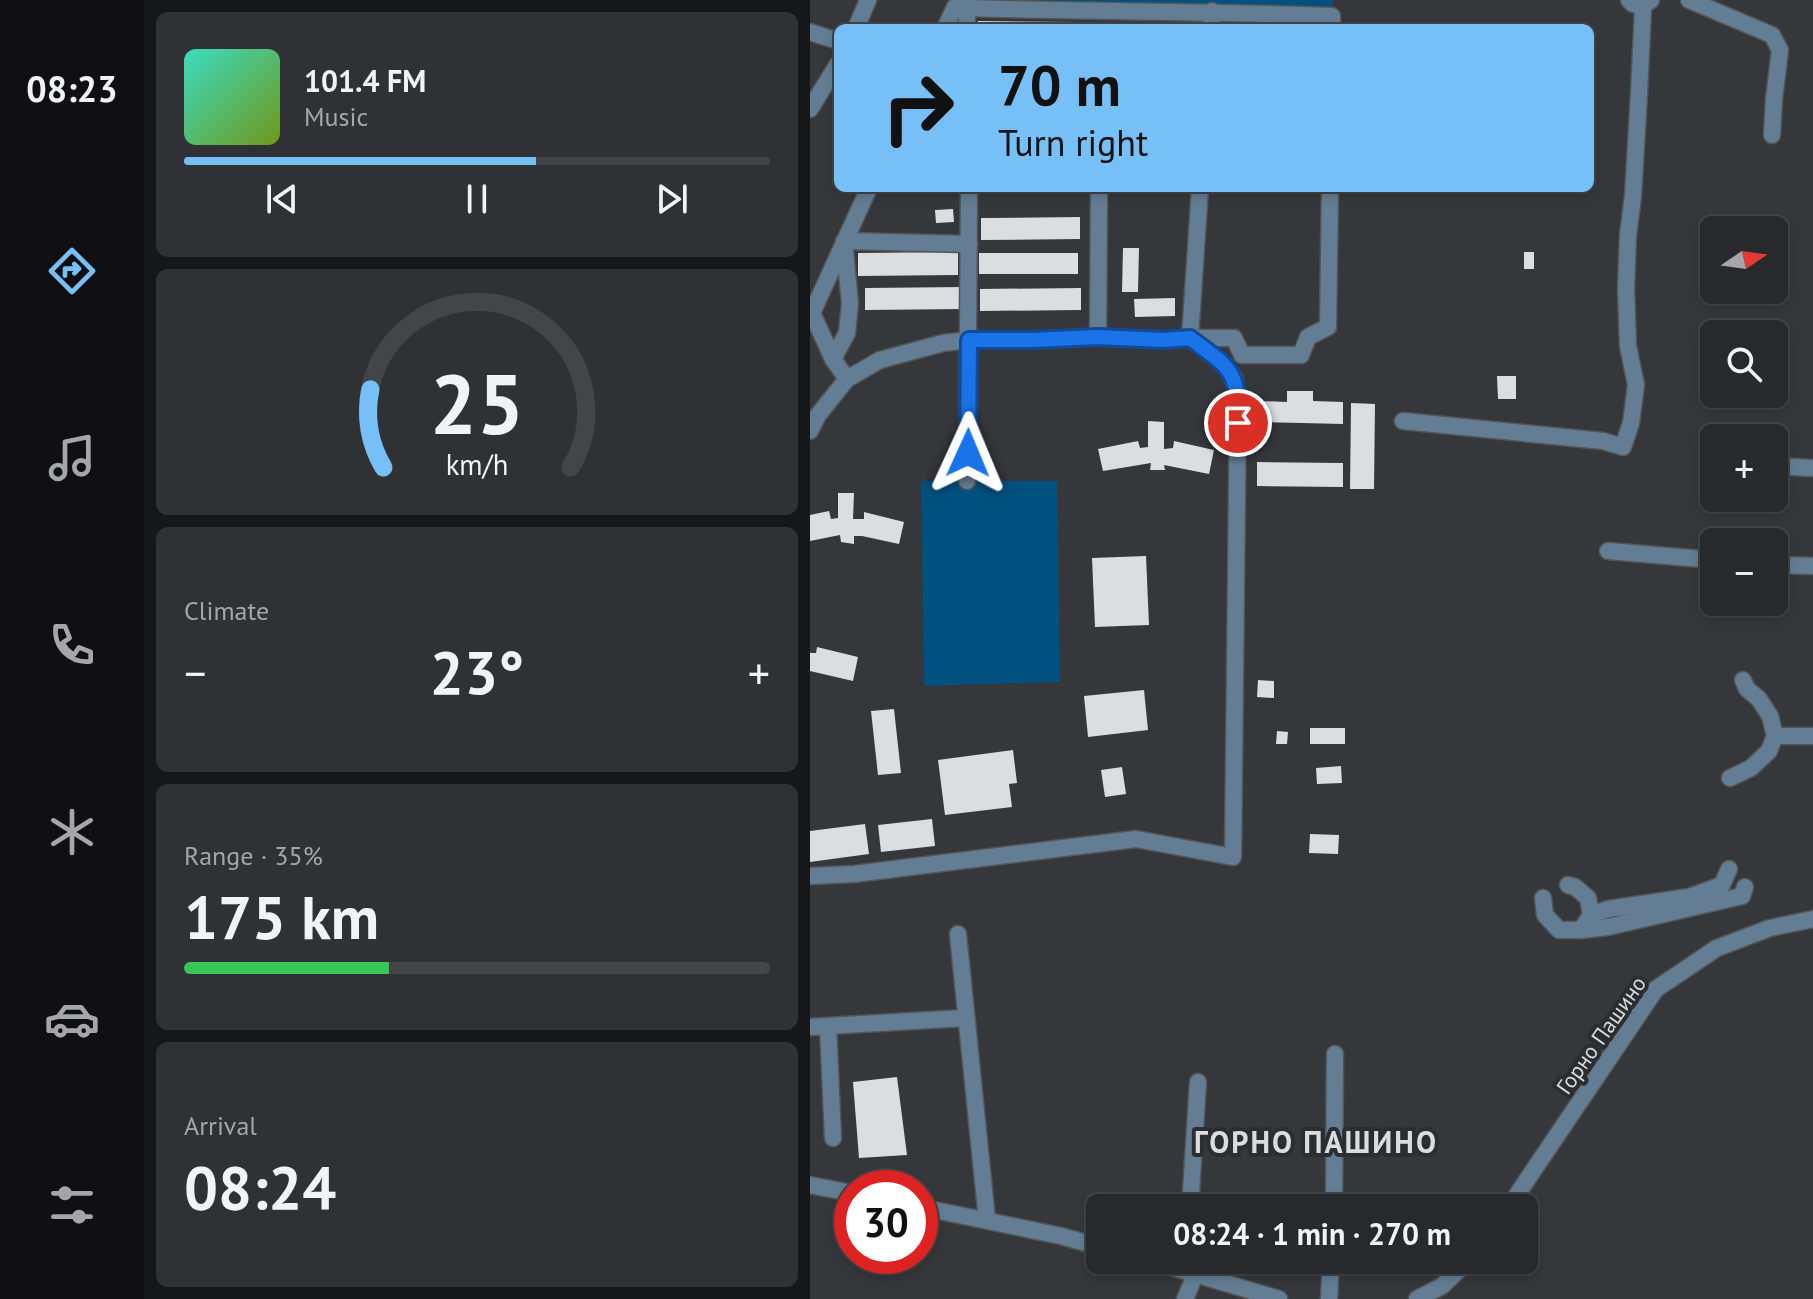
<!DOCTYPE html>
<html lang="en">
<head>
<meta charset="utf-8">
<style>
	body { margin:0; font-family:"PT Sans",sans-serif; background:#303134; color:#f1f3f6; height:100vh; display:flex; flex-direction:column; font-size:30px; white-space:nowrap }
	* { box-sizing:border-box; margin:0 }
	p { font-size:26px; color:#a5a6a9 }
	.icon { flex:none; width:44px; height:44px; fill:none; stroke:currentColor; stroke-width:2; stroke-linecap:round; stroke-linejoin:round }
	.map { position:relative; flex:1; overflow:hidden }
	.drawer { display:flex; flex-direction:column; gap:12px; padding:12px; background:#161718; width:666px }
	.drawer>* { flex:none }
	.guide { position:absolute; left:24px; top:24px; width:760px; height:168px; border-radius:12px; box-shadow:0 4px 12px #0003,0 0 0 2px #444548; background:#77bff7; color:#111; overflow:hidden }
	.needle { width:52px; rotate:77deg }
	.tools { position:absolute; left:890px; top:216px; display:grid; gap:16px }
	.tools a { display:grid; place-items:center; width:88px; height:88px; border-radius:12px; background:#28292c; box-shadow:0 4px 12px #0003,0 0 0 2px #444548; font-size:40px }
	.speed { position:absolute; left:24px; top:1170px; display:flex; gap:16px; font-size:40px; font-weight:700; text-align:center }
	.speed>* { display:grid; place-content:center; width:104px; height:104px; border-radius:50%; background:#28292c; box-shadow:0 4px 12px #0003,0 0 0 2px #444548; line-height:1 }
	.speed .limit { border:12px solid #d22; background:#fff; color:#111 }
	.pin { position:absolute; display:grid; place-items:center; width:68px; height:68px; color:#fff; margin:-34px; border:4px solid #fff; border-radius:50%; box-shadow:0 2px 8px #0007 }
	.me { position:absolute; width:88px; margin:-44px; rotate:1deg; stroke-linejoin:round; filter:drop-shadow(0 0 6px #0008) }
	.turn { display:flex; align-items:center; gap:28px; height:168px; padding:0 32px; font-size:36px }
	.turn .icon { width:104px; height:104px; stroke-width:2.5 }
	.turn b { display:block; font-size:56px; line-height:68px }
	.big { font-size:60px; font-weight:600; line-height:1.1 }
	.drawer .widget { flex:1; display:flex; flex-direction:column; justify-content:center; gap:12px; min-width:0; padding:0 28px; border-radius:12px; background:#303134 }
	.drawer .dial { align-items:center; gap:0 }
	.dial svg { height:208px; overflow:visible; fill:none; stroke:#444548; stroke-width:7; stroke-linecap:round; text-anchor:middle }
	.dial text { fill:#f1f3f6; stroke:none }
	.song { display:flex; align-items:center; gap:24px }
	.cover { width:96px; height:96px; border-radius:12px; background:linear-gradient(135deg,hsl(170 70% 55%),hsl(80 70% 35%)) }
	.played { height:8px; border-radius:4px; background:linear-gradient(90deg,#77bff7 60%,#444548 60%) }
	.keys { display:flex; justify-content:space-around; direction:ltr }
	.heat { display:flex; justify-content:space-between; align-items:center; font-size:44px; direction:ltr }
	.charge { height:12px; border-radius:6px; background:linear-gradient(90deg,#34c759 35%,#444548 0) }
	.trip { position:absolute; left:276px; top:1194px; width:452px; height:80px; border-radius:12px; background:#28292c; box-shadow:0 4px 12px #0003,0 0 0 2px #444548; font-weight:600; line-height:80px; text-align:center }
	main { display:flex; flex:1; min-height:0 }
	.tab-bar { display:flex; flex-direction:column; width:144px; justify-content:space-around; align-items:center; background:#101012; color:#a5a6a9 }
	.tab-bar .icon { width:56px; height:56px }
	.tab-bar .on { color:#77bff7 }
	.tab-bar b { font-size:36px; color:#f1f3f6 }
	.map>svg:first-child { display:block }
</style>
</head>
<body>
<main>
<nav class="tab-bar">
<b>08:23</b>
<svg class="icon on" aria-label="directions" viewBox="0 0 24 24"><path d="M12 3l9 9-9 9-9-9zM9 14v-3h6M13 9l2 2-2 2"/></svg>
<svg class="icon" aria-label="music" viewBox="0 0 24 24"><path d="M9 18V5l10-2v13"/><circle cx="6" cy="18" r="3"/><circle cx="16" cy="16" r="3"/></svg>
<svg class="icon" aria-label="phone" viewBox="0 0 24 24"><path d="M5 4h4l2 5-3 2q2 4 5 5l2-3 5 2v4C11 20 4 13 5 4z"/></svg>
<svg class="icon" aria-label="climate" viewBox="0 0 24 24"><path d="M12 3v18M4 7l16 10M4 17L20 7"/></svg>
<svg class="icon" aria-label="car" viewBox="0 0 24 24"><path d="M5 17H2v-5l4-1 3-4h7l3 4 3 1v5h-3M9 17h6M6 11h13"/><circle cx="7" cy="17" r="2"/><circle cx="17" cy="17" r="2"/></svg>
<svg class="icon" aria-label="filters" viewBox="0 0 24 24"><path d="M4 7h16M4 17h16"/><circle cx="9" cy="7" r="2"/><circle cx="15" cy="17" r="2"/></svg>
</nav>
<section class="drawer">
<div class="widget">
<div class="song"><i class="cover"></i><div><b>101.4 FM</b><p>Music</p></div></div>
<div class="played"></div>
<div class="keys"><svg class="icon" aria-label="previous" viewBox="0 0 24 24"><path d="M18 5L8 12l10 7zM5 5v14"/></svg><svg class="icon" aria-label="pause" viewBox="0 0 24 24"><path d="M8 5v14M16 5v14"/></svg><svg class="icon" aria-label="next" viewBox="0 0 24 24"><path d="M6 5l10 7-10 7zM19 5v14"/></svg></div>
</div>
<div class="widget dial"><svg viewBox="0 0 100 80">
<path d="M14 69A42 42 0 1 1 86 69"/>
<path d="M14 69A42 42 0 0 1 9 39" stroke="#77bff7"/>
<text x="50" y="56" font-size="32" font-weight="700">25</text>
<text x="50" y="72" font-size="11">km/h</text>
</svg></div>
<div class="widget"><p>Climate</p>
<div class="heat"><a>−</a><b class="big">23°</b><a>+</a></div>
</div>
<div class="widget"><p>Range · 35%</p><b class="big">175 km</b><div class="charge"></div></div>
<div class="widget"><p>Arrival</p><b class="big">08:24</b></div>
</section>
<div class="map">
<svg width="1003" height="1299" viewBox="0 0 1003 1299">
	<rect width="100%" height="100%" fill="#35373a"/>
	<g fill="#00517f">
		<polygon points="237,0 522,0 525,14 241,8"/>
		<polygon points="111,481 247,481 250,682 114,686"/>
	</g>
	<g fill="#dadee0">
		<polygon points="168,21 269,22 269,28 168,28"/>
		<polygon points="143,209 144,222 126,223 125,210"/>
		<polygon points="270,217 270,239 171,240 171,218"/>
		<polygon points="313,248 329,248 328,292 312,292"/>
		<polygon points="148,252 148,275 48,276 48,253"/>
		<rect x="714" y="252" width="10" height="17"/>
		<rect x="169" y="253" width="99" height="21"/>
		<polygon points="154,287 154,309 55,310 55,288"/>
		<polygon points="271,288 271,310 170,311 170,289"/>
		<polygon points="365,298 365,316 325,317 324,299"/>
		<polygon points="687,376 706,376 706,399 688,399"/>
		<polygon points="477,391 503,391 503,401 533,402 533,424 450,422 450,401 477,402"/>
		<polygon points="541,403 565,404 564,489 540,489"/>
		<polygon points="338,421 354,422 354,449 363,448 364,441 404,450 399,474 354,465 355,470 340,470 341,463 293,471 288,449 328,441 330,448 338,447"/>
		<polygon points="447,462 533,463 533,487 447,486"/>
		<polygon points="28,493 44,493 43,519 54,519 54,512 94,522 89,544 52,536 44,536 44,544 31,542 30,535 0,541 0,515 19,511 21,519 28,518"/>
		<polygon points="336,556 339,625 285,627 282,558"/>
		<polygon points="7,647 48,657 43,681 0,671 0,653 6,653"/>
		<polygon points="448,680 464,681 464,698 447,697"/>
		<polygon points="334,690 338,730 278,737 274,696"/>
		<polygon points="84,709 91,773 68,775 61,711"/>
		<rect x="500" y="728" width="35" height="16"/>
		<polygon points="467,731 478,732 477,744 466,744"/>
		<polygon points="203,750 207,783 199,784 202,807 135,815 128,760"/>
		<polygon points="531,766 532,783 507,784 506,768"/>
		<polygon points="312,767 316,794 295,797 291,770"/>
		<polygon points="122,819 125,846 71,852 68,825"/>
		<polygon points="55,824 59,854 0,862 0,831"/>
		<polygon points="500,834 529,835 528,854 499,853"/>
		<polygon points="87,1077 97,1155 49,1158 43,1082"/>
	</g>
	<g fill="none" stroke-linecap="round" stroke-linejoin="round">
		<g stroke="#535557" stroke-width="19">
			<g id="minor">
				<polyline points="819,0 823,4 834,5 841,0"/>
				<polyline points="879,0 962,35 970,50 964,99 962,135"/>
				<path d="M157 8C279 12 400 11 522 16V28"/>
				<polyline points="46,28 58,0"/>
				<polyline points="135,28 145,7 157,8 157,28"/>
				<polyline points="401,28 402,11"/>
				<polyline points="0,32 28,41"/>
				<polyline points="0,109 28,64"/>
				<polyline points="390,188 380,338 424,338 432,355 491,355 498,337 518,327 520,188"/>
				<polyline points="288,337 289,188"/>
				<polyline points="23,359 37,333 40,303 34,241 159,244"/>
				<polyline points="37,379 23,359 2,313 59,188"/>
				<polyline points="593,421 793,441 813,447 821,423 826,385 818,346 816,289 818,235 823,196 829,94 833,9 834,5"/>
				<polyline points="0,431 8,415 37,379 70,360 133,343 159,340 223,340 288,337 353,340 380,338 415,365 424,378 428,398 423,857 326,839 44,874 0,876"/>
				<polyline points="964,466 1003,468"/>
				<polyline points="157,481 159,188"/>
				<polyline points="798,551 904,560"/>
				<polyline points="964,565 1003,566"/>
				<polyline points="965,736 1003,736"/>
				<polyline points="920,778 941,768 959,751 965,736 960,716 949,699 937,689 933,680"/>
				<polyline points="733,898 735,915 749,930 771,930 781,915 778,898 765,887 758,885"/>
				<polyline points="781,915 798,909 879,897 912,885 919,869"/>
				<polyline points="771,930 798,927 932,896 935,887"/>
				<polyline points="148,934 177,1220"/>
				<polyline points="18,1026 23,1138"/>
				<polyline points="0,1027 155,1018"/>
				<polyline points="0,1185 42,1193"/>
				<polyline points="110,1207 251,1236 290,1247"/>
				<polyline points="380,1208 388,1082"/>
				<polyline points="524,1208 525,1054"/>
				<polyline points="698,1208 846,989 907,948 960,928 1003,919"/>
				<polyline points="338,1260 469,1299"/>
				<polyline points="375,1299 386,1273"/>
				<polyline points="519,1299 521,1260"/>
				<polyline points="607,1299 632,1286 659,1260"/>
			</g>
		</g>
		<use href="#minor" stroke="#637e94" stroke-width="16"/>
	</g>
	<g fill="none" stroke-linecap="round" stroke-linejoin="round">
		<g stroke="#114b97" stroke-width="20">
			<path id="route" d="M158 453 159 340H223L288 337 353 340 380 338C421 369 428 369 428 423"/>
		</g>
		<use href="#route" stroke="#1a73e8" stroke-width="14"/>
	</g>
	<g text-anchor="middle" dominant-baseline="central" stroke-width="8" stroke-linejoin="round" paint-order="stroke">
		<g font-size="22" fill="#dadcdd" stroke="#2b2d30">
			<text transform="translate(791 1035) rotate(-55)">Горно Пашино</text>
		</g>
		<g font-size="30" font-weight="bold" letter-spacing="2" fill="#dadcdd" stroke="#2b2d30">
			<text x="506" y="1141">ГОРНО ПАШИНО</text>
		</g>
	</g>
</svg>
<div class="tools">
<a><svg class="needle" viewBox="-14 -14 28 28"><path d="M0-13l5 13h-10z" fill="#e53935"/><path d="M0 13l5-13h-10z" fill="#a5a6a9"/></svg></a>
<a><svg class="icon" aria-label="search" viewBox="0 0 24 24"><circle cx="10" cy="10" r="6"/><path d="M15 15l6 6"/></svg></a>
<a>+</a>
<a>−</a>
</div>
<div class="speed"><div class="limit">30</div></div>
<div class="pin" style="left:428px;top:423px;background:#d93025"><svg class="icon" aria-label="arrive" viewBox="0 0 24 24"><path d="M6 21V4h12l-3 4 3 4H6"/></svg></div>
<svg class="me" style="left:158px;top:453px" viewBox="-20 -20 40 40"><path d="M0-17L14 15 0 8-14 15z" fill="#1a73e8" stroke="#fff" stroke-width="4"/></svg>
<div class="trip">08:24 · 1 min · 270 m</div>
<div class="guide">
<div class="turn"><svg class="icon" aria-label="right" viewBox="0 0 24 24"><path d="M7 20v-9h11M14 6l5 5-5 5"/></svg><div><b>70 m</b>Turn right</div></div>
</div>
</div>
</main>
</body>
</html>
